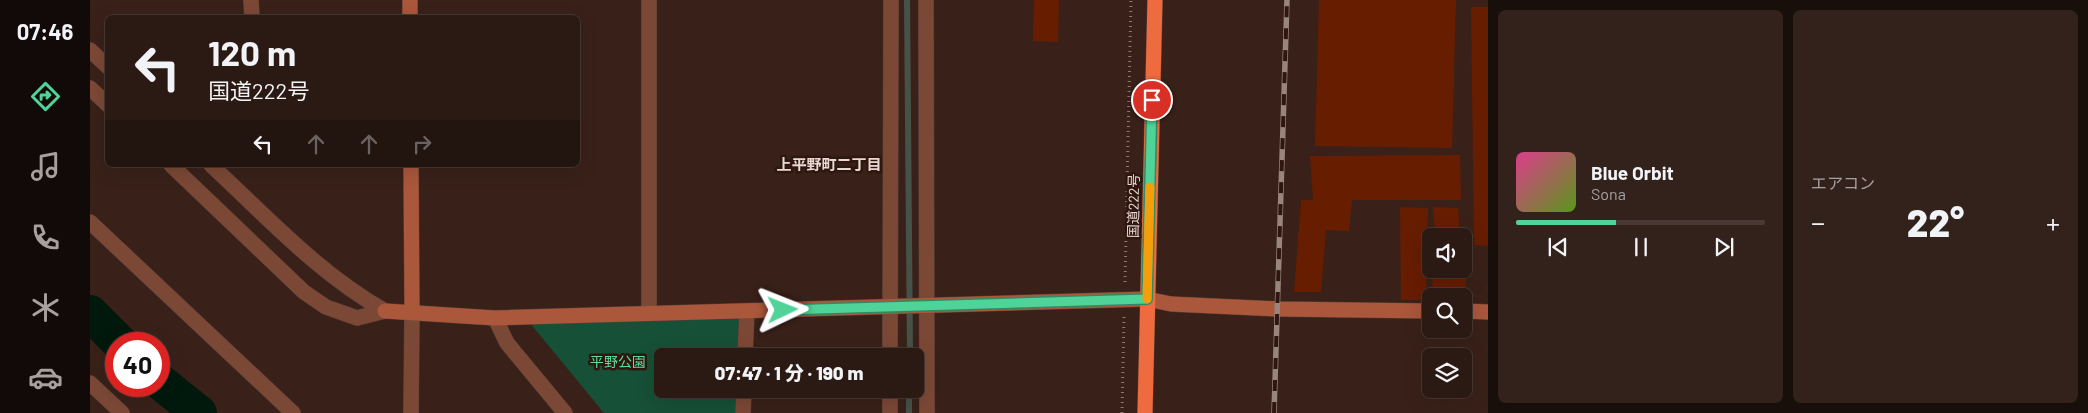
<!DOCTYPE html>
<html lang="ja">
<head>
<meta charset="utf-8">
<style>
	body { margin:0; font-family:Barlow,"Noto Sans JP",sans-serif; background:#33221c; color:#f1f3f6; height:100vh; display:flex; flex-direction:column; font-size:19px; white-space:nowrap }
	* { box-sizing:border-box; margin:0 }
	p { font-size:16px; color:#a6a0a0 }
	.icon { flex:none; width:28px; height:28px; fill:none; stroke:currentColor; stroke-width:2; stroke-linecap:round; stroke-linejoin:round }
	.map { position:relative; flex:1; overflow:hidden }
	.drawer { display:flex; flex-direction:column; gap:10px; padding:10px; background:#180e0a; width:600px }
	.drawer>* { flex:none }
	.hud { position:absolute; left:15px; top:15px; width:475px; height:152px; border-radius:8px; box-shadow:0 5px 20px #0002,0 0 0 1px #473833; background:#2b1913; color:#f1f3f6; overflow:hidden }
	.tools { position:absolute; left:1332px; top:228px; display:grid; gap:10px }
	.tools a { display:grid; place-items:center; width:50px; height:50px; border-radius:8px; background:#2b1913; box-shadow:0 5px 20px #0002,0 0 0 1px #473833; font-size:25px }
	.speed { position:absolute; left:15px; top:332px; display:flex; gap:10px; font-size:25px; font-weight:700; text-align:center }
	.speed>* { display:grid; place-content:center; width:65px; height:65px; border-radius:50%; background:#2b1913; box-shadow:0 5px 20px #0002,0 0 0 1px #473833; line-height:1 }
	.speed .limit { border:8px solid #d22; background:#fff; color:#111 }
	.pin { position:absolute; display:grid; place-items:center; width:42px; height:42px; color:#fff; margin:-21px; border:2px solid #fff; border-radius:50%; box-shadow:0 1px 5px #0007 }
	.me { position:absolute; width:55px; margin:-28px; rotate:88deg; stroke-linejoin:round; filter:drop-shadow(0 0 4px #0008) }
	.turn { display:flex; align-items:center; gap:18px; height:105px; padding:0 20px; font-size:22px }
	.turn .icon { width:65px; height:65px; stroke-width:2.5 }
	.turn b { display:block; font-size:35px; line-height:42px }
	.lanes { display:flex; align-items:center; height:48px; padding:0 20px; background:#0003; justify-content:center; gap:25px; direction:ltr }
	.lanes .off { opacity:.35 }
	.big { font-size:38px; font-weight:800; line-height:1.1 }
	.drawer .tile { flex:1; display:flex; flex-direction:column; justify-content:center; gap:8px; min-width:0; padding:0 18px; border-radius:8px; background:#33221c }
	.song { display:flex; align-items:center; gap:15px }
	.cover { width:60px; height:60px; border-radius:8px; background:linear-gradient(135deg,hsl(330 70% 55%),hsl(90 70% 35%)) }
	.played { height:5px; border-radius:2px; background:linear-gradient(90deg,#50d398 40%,#473833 40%) }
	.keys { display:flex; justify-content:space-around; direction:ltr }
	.heat { display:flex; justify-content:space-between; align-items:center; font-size:28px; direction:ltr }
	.drawer .tiles { flex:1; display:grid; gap:10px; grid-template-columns:repeat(2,1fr) }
	.trip { position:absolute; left:564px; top:348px; width:270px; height:50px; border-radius:8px; background:#2b1913; box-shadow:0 5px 20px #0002,0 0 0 1px #473833; font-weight:800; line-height:50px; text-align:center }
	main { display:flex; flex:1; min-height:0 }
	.menu { display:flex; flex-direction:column; width:90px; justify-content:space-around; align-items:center; background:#110a08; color:#a6a0a0 }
	.menu .icon { width:35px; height:35px }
	.menu .selected { color:#50d398 }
	.menu b { font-size:22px; color:#f1f3f6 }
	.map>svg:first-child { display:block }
</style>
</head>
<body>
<main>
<nav class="menu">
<b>07:46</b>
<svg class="icon selected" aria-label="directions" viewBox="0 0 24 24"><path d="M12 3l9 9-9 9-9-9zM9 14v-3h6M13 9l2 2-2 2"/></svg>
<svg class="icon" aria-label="music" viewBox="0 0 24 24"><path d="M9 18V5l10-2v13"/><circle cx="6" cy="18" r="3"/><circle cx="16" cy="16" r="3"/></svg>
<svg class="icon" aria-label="phone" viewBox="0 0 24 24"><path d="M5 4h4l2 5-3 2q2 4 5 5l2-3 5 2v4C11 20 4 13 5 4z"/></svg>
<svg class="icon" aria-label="climate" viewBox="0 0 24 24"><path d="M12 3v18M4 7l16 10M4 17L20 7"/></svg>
<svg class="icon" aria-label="car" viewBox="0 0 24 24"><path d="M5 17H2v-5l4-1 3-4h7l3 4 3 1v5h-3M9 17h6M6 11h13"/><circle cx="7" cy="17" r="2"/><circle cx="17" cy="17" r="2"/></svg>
</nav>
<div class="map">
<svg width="1398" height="413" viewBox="0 0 1398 413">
	<rect width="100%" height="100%" fill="#392119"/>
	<polygon fill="#165036" points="651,311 650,356 572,356 572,389 649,389 649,413 514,413 435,317"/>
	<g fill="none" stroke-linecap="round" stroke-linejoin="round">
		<g stroke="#465247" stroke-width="6">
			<polyline points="817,0 820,356"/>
			<polyline points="819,413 819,389"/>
		</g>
		<g stroke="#00190c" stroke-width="36">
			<polyline points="0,313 31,344"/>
			<polyline points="69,381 109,413"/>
		</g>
	</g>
	<g fill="#671d00">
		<polygon points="944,0 969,0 968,42 943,41"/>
		<polygon points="1229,0 1366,0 1362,148 1225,146"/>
		<polygon points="1381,7 1398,7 1398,246 1384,245"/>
		<polygon points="1370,155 1371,200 1262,200 1259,231 1236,230 1231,292 1204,292 1211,200 1223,200 1220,156"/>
		<polygon points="1310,207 1338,208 1336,300 1311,300"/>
		<polygon points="1343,207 1368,208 1370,236 1345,236"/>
		<polygon points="1374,256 1377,256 1375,301 1374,296 1342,296 1343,269 1374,269"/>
	</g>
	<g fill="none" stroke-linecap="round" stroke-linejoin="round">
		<g stroke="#553e37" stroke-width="16">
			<g id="street">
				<polyline points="161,0 162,18"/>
				<polyline points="559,0 559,313"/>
				<polyline points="836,0 837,413"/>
				<polyline points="0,50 18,67"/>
				<polyline points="0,88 18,105"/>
				<polyline points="81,165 214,292 236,307 267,318 295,311"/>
				<path d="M121 165C176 216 229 274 295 311"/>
				<polyline points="0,222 203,413"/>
				<polyline points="405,318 417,343 475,413"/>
				<polyline points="655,356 657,311"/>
				<polyline points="800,356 801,0"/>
				<polyline points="0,383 32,413"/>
				<polyline points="321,413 322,311"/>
				<polyline points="653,413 654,389"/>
				<polyline points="800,413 800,389"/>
			</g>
		</g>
		<g stroke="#553e37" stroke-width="16">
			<g id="secondary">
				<polyline points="320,0 320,18"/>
				<polyline points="321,165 322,311"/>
				<polyline points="295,311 405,318 1057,299 1081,304 1188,309 1341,311"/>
				<polyline points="1374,311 1398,312"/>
			</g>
		</g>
		<g stroke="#553e37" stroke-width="16">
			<polyline id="highway" points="1055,413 1065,0"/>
		</g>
		<g stroke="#8e7a73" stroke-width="3" stroke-dasharray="1 4" stroke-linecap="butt">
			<polyline points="1035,282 1041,0"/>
			<polyline points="1032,413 1034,316"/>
		</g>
		<use href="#street" stroke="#7c4836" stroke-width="15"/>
		<use href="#secondary" stroke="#aa573b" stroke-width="15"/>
		<use href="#highway" stroke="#ed6b3e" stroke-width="15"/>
		<g stroke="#99857e" stroke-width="5.5">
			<polyline id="rail" points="1184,413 1197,0"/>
		</g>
		<use href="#rail" stroke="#2f1710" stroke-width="4" stroke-dasharray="11" stroke-linecap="butt"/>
	</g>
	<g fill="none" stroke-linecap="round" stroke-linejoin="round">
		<g stroke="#348963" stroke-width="12">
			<polyline id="route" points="693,310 1057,299 1062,100"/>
		</g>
		<use href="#route" stroke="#50d398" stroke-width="9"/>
		<polyline stroke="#f59e0b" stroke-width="9" points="1057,299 1060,187"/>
	</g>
	<g text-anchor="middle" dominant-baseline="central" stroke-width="5" stroke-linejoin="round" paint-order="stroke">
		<g font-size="14" fill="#e8d7d2" stroke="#2f1710">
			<text transform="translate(1043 206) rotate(-89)">国道222号</text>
		</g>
		<g font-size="14" fill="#5fdea3" stroke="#2f1710">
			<text x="528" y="361">平野公園</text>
		</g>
		<g font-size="15" font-weight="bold" fill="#e8d7d2" stroke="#2f1710">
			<text x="739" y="164">上平野町二丁目</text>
		</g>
	</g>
</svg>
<div class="tools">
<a><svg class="icon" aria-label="sound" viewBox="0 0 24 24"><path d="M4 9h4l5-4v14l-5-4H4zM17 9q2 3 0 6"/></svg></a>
<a><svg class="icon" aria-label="search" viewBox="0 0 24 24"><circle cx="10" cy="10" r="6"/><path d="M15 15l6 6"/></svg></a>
<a><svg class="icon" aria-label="layers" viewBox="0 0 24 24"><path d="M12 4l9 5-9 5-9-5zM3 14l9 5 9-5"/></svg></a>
</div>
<div class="speed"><div class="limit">40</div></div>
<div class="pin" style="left:1062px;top:100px;background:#d93025"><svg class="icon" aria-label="arrive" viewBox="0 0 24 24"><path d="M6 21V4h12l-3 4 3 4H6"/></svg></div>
<svg class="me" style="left:693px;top:310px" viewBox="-20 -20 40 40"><path d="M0-17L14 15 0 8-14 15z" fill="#50d398" stroke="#fff" stroke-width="4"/></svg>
<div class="trip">07:47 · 1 分 · 190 m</div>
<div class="hud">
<div class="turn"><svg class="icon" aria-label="left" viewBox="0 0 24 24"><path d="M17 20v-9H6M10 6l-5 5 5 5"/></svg><div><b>120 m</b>国道222号</div></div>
<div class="lanes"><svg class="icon" aria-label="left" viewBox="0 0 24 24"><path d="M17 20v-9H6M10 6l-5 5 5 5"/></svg><svg class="icon off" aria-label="ahead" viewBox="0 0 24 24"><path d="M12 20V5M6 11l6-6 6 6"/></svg><svg class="icon off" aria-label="ahead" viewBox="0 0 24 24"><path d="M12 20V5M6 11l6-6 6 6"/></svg><svg class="icon off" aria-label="right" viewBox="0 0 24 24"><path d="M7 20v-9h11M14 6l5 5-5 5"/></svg></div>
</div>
</div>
<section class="drawer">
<div class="tiles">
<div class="tile">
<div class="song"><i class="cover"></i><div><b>Blue Orbit</b><p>Sona</p></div></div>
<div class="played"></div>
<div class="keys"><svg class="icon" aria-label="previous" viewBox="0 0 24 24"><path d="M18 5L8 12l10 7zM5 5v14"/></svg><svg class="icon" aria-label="pause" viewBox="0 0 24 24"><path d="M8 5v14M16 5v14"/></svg><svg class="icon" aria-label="next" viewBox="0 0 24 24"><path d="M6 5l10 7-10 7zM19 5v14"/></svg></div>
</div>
<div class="tile"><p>エアコン</p>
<div class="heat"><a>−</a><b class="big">22°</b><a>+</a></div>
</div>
</div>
</section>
</main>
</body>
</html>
